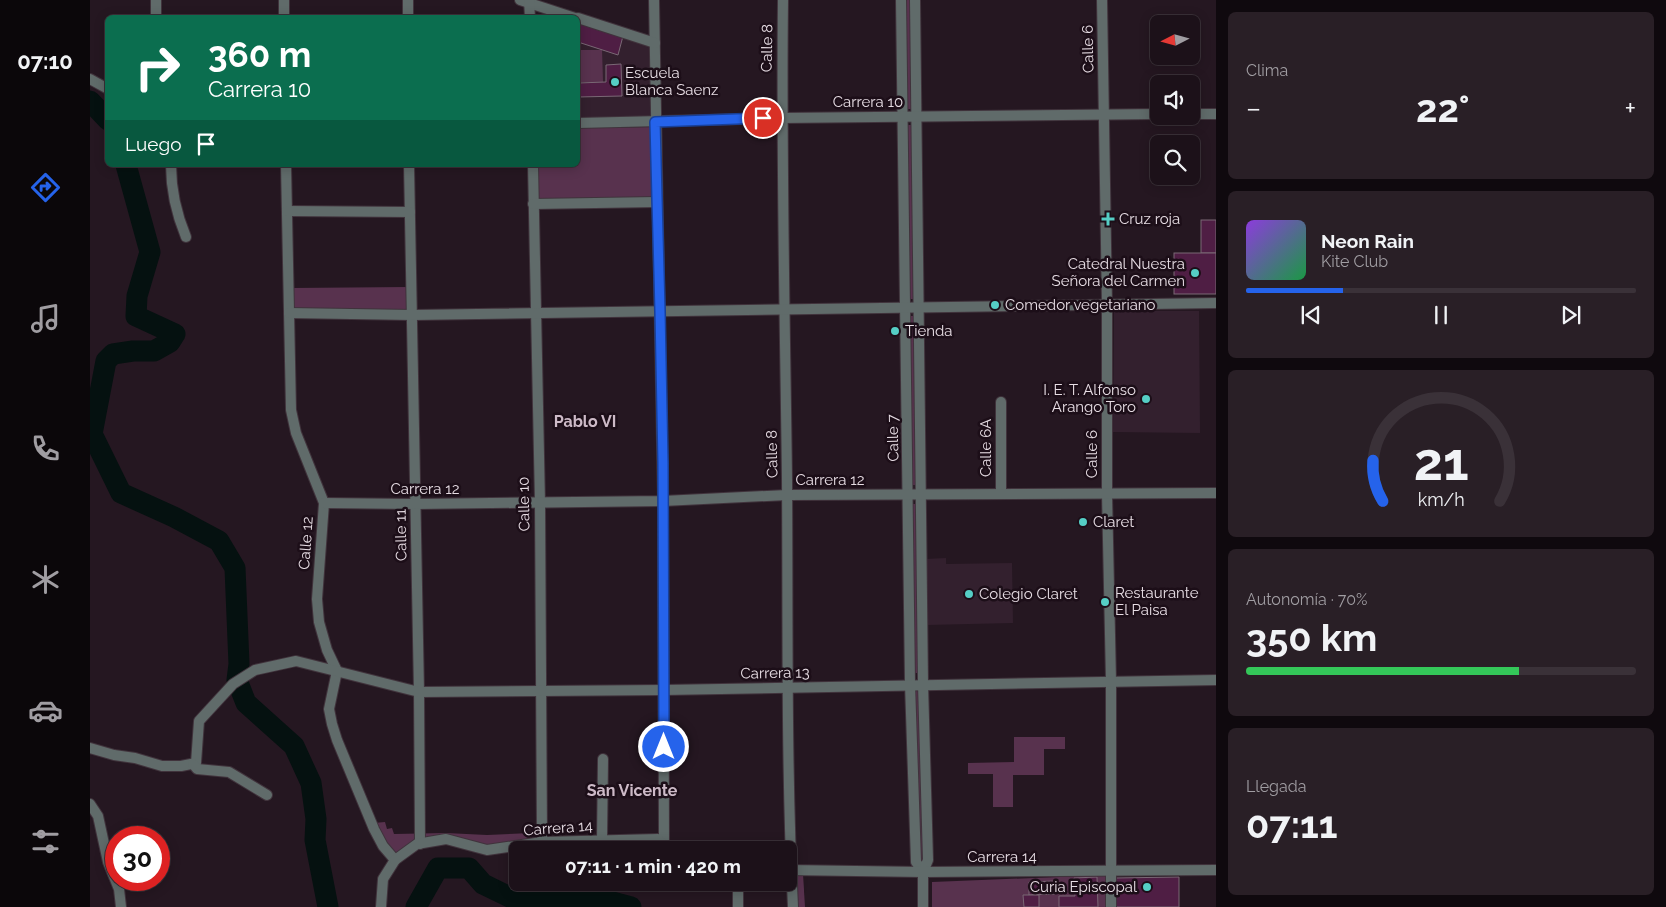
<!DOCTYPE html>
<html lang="es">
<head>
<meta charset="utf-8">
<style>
	body { margin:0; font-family:Raleway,sans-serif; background:#291f26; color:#f1f3f6; height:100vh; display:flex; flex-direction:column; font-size:19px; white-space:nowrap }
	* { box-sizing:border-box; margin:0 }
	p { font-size:16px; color:#a09da2 }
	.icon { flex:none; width:28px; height:28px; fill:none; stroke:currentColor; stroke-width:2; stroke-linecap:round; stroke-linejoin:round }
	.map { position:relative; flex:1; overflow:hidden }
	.panel { display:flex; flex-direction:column; gap:12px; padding:12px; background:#0f090e; width:450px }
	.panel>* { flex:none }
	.hud { position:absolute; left:15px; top:15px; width:475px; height:152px; border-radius:8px; box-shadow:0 2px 12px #0003,0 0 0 1px #3a3138; background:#0b6e4f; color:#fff; overflow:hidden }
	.needle { width:32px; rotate:264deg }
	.buttons { position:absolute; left:1060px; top:15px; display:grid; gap:10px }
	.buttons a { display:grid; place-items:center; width:50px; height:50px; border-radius:8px; background:#1c1119; box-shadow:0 2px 12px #0003,0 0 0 1px #3a3138; font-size:25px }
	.speed { position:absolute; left:15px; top:826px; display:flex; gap:10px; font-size:25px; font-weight:700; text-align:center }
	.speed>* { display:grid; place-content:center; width:65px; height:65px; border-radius:50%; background:#1c1119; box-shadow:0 2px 12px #0003,0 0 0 1px #3a3138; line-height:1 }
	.speed .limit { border:8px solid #d22; background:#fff; color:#111 }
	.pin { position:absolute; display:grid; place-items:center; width:42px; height:42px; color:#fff; margin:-21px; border:2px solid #fff; border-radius:50%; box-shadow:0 1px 5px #0007 }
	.me { position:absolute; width:55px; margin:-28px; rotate:0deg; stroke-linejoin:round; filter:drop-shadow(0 0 4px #0008) }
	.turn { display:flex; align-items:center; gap:18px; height:105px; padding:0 20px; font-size:22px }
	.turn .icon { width:65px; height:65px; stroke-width:2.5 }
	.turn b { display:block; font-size:35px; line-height:42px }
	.then { display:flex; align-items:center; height:48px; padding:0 20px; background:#0003; gap:10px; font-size:19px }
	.big { font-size:38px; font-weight:700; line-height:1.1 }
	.panel .tile { flex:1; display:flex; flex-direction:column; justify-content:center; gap:8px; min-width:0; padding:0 18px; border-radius:8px; background:#291f26 }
	.panel .dial { align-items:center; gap:0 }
	.dial svg { height:130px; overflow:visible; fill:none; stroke:#3a3138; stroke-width:7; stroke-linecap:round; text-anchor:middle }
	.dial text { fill:#f1f3f6; stroke:none }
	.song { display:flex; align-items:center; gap:15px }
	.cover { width:60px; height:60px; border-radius:8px; background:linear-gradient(135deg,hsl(270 70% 55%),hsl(140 70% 35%)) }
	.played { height:5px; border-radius:2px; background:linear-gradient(90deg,#2563eb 25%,#3a3138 25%) }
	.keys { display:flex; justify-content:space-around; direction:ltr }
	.heat { display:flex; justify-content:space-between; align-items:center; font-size:28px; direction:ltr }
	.charge { height:8px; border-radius:4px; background:linear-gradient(90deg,#34c759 70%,#3a3138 0) }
	.trip { position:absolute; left:419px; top:841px; width:288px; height:50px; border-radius:8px; background:#1c1119; box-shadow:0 2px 12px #0003,0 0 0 1px #3a3138; font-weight:700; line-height:50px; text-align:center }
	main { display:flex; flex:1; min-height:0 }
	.tab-bar { display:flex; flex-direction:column; width:90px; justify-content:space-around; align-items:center; background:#0b070a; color:#a09da2 }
	.tab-bar .icon { width:35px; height:35px }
	.tab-bar .current { color:#2563eb }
	.tab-bar b { font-size:22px; color:#f1f3f6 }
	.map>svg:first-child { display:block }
</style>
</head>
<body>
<main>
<nav class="tab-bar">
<b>07:10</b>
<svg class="icon current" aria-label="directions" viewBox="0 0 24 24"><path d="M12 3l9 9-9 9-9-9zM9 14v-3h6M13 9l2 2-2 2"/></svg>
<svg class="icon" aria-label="music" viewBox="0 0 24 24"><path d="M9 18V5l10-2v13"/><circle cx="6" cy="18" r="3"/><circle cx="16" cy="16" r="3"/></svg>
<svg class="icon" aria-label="phone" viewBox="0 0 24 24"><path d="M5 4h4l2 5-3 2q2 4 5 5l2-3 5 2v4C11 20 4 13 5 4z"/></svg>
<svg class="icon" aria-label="climate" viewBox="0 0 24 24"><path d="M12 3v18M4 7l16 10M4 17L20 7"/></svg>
<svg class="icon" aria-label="car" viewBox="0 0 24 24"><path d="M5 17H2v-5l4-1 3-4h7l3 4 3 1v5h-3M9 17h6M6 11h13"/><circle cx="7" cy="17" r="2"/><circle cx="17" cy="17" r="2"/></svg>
<svg class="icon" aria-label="filters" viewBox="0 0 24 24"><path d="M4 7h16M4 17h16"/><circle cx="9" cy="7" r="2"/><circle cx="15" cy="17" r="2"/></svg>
</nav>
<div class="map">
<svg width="1126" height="907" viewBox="0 0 1126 907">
	<rect width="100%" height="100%" fill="#251721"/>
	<g fill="#33202e">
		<polygon points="488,22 562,45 562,118 488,119"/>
		<polygon points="1024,311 1109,311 1110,433 1023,432"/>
		<polygon points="856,558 856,564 922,563 923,623 837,625 835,559"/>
	</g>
	<g fill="#58324e">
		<polygon points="815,0 822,0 823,109 818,109"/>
		<polygon points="488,50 512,50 513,82 488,82"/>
		<polygon points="817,125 823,125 825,299 820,299"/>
		<polygon points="561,127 563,199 446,201 445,165 488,165 488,128"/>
		<polygon points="318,287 319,310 202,310 201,288"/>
		<polygon points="819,316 824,316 828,485 823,485"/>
		<polygon points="822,504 828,504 829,673 823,673"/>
		<polygon points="830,689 834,861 829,861 824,690"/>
		<polygon points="924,737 975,737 975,749 954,749 954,775 923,775 923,807 903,807 903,774 878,774 878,763 924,762"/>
		<polygon points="295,822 297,829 302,828 304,834 356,833 397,835 441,833 441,842 396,847 356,838 325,843 305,853 300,849 284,823"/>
		<polygon points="703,873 713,874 715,907 705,907"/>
		<polygon points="1018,875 1017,907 842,907 842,882"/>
	</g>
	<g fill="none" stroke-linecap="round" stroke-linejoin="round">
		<g stroke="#051110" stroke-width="21">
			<polyline points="0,101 18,120"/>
			<polyline points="36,165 60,252 47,296 46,316 85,334 80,342 64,351 43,351 23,354 16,361 2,434 31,493 84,517 129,541 145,568 149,664 147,680 156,703 204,746 221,783 226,819 225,840 238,907"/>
			<polyline points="326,907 348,868 379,868 393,884 430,902 507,898 541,907"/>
		</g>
	</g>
	<g fill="#4f1e44" stroke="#7a6875">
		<polygon points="489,23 533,36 528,55 488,42 488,28"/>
		<polygon points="531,64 532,96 488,97 488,83 516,82 516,65"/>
		<rect x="1111" y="220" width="15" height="33"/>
		<rect x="1084" y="253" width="42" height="41"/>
		<polygon points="1007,877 1008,907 969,907 969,896 985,896 984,878"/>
		<polygon points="1089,877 1089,907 1025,907 1024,878"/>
		<polygon points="965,881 965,894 939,895 939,882"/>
		<polygon points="933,895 949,895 949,907 934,907"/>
	</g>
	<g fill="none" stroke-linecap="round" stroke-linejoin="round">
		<g stroke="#40333c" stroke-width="12">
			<g id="street">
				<polyline points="66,0 66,18"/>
				<polyline points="194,0 194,18"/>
				<polyline points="318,0 318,18"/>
				<polyline points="430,0 485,18"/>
				<polyline points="439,0 440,18"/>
				<polyline points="564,0 573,501 574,844"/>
				<path d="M693 0C691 160 695 319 697 479 698 621 696 764 703 907"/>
				<polyline points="811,0 820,684 826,862 833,872"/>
				<polyline points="825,0 833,684 838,860 833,872 833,907"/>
				<polyline points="1012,0 1017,305 1017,494 1021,681 1021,907"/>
				<polyline points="488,18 565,43"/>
				<polyline points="0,79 18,89"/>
				<polyline points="1101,114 1126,114"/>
				<polyline points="488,123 691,118 1069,114"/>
				<path d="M81 165C81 191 86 213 96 237"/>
				<polyline points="196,165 201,410 206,433 234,503 227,599 229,622 237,650 247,671 239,709 242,724 247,740 284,829 293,846 305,860 293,879 291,907"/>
				<polyline points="319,165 329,692 330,844"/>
				<polyline points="443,165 450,503 452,842"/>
				<polyline points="443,204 567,202"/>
				<polyline points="197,211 320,212"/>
				<polyline points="199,313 323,315 1126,303"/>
				<polyline points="911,402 911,494"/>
				<polyline points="234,503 325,504 573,501 697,495 1126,493"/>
				<polyline points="0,748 24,755 45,758 72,766 91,766 106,763 109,721 143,684 165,670 206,661 329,692 573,690 1126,680"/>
				<polyline points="103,764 107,769 139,772 177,795"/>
				<polyline points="0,804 8,816 18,862 29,889 31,907"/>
				<polyline points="512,840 513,759"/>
				<polyline points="305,860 327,844 356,839 397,850 452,842 568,839 578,850"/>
				<polyline points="698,870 833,872 1126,870"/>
				<polyline points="648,882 648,907"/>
			</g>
		</g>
		<use href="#street" stroke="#606b6a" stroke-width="10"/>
	</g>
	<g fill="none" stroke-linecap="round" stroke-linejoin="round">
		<g stroke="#184099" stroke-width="12">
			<polyline id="route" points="574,747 573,463 570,311 565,122 673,118"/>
		</g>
		<use href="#route" stroke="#2563eb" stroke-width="9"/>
	</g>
	<g fill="#55cec5" stroke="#1c0e18" stroke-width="2">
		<circle cx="525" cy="82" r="5"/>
		<path d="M1015.5 211.5h5v5h5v5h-5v5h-5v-5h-5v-5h5z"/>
		<circle cx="1105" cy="273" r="5"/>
		<circle cx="905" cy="305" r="5"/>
		<circle cx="805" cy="331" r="5"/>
		<circle cx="1056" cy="399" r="5"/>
		<circle cx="993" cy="522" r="5"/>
		<circle cx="879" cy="594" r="5"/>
		<circle cx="1015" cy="602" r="5"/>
		<circle cx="1057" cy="887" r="5"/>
	</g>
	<g text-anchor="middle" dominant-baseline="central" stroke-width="5" stroke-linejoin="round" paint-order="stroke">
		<g font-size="15" fill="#e7dde4" stroke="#1c0e18">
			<text transform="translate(677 48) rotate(-89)">Calle 8</text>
			<text transform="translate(998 49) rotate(-91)">Calle 6</text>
			<text x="778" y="102">Carrera 10</text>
			<text transform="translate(803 438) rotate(-91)">Calle 7</text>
			<text transform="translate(896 448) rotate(-90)">Calle 6A</text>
			<text transform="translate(682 454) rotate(-91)">Calle 8</text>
			<text transform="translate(1002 454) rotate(-90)">Calle 6</text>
			<text x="740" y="480">Carrera 12</text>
			<text x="335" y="489">Carrera 12</text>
			<text transform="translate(434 504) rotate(-91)">Calle 10</text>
			<text transform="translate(311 535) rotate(-91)">Calle 11</text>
			<text transform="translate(216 543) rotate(-86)">Calle 12</text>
			<text transform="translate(685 673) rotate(-1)">Carrera 13</text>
			<text transform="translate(468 828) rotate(-4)">Carrera 14</text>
			<text x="912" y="857">Carrera 14</text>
		</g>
		<g font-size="15" fill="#e7dde4" stroke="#1c0e18" text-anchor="start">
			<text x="535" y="73">Escuela<tspan x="535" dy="17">Blanca Saenz</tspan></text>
			<text x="1029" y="219">Cruz roja</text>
			<text x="1095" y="264" text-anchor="end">Catedral Nuestra<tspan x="1095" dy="17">Señora del Carmen</tspan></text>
			<text x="915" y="305">Comedor vegetariano</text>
			<text x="815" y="331">Tienda</text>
			<text x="1046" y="390" text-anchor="end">I. E. T. Alfonso<tspan x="1046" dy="17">Arango Toro</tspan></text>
			<text x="1003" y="522">Claret</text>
			<text x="1025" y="593">Restaurante<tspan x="1025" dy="17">El Paisa</tspan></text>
			<text x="889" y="594">Colegio Claret</text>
			<text x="1047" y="887" text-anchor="end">Curia Episcopal</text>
		</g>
		<g font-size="16" font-weight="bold" fill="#cdbac7" stroke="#1c0e18">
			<text x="495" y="421">Pablo VI</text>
			<text x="542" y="790">San Vicente</text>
		</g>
	</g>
</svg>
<div class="buttons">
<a><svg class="needle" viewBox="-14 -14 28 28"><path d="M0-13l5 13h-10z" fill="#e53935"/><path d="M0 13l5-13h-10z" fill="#a09da2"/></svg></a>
<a><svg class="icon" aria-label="sound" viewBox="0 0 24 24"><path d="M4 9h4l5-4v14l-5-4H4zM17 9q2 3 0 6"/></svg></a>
<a><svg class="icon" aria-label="search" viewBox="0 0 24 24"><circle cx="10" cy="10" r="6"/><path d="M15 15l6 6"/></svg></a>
</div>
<div class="speed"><div class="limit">30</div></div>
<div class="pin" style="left:673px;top:118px;background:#d93025"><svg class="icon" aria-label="arrive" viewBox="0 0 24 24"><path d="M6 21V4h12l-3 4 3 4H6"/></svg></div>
<svg class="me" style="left:574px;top:747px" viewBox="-20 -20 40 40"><circle r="17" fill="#2563eb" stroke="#fff" stroke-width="3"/><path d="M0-11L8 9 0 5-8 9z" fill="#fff"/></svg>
<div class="trip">07:11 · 1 min · 420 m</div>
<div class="hud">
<div class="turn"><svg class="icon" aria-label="right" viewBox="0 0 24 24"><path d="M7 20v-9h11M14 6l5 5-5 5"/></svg><div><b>360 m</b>Carrera 10</div></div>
<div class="then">Luego<svg class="icon" aria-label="arrive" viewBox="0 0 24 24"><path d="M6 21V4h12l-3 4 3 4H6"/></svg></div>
</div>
</div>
<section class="panel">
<div class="tile"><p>Clima</p>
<div class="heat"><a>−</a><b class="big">22°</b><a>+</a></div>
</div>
<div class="tile">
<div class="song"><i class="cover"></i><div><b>Neon Rain</b><p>Kite Club</p></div></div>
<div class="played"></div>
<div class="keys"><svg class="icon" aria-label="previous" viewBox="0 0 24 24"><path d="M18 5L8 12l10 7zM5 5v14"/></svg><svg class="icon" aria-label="pause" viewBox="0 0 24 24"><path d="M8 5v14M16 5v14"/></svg><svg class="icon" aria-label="next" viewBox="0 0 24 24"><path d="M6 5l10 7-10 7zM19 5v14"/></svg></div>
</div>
<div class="tile dial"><svg viewBox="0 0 100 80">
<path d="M14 69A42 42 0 1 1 86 69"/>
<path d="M14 69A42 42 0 0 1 8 44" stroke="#2563eb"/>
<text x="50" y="56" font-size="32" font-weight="700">21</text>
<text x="50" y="72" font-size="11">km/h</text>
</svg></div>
<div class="tile"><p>Autonomía · 70%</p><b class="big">350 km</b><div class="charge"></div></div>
<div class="tile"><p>Llegada</p><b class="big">07:11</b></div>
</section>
</main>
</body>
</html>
